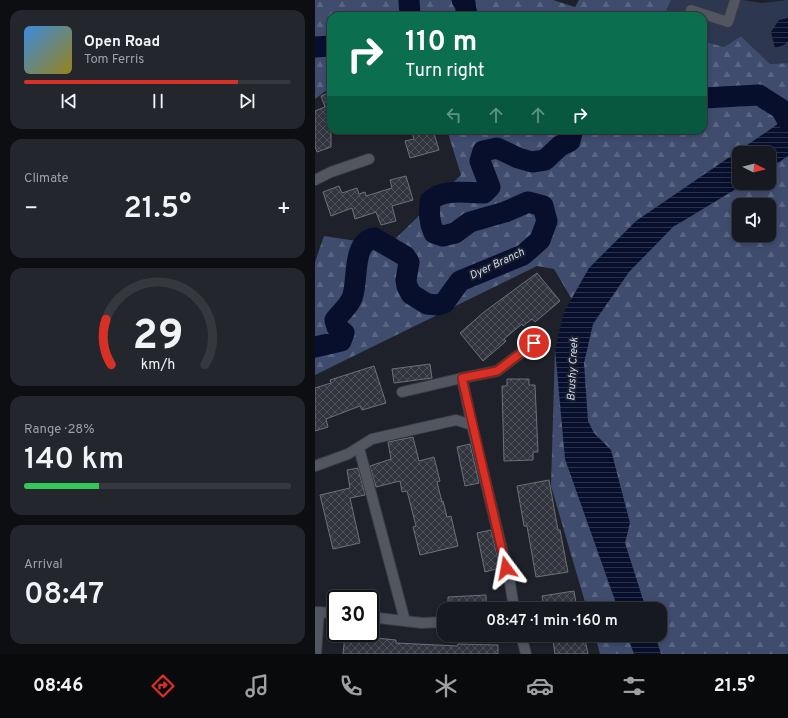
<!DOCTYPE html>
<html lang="en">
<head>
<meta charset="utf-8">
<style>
	body { margin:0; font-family:Overpass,sans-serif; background:#23262c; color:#f1f3f6; height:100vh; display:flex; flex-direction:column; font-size:15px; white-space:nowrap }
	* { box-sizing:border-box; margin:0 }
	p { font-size:13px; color:#9ea0a4 }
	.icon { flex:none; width:22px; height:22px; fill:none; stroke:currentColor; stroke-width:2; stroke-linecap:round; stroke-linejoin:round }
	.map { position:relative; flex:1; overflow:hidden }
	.details { display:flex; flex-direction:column; gap:10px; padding:10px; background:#0c0e11; width:315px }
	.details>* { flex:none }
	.banner { position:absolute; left:12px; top:12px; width:380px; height:122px; border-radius:12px; box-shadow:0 2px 6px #0003,0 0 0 1px #35383d; background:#0b6e4f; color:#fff; overflow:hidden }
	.needle { width:26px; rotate:96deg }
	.buttons { position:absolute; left:417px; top:146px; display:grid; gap:8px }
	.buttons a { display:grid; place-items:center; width:44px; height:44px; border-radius:8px; background:#16191f; box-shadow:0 2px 6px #0003,0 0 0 1px #35383d; font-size:20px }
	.speed { position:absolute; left:12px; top:590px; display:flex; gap:8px; font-size:20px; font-weight:700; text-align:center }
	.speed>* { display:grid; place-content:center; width:52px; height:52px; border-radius:50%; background:#16191f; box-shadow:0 2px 6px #0003,0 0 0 1px #35383d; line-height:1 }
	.speed .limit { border:2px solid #111; border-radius:6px; background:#fff; color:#111 }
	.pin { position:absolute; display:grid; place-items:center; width:34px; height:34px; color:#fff; margin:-17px; border:2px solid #fff; border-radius:50%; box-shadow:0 1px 4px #0007 }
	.me { position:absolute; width:44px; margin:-22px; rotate:347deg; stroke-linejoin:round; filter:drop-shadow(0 0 3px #0008) }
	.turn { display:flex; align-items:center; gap:14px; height:84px; padding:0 12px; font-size:18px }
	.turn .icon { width:52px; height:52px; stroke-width:2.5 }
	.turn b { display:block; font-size:28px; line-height:34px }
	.lanes { display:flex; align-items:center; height:38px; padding:0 12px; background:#0003; justify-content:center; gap:20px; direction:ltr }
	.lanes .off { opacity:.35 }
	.big { font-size:30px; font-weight:600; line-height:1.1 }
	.details .tile { flex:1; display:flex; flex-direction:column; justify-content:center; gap:6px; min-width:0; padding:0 14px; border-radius:12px; background:#23262c }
	.details .dial { align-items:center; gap:0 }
	.dial svg { height:104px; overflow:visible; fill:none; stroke:#35383d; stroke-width:7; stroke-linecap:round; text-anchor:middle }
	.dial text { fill:#f1f3f6; stroke:none }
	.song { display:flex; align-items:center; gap:12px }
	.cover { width:48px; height:48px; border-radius:6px; background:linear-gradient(135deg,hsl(210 70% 55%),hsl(50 70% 35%)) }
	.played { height:4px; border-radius:2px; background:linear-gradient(90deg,#d93025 80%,#35383d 80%) }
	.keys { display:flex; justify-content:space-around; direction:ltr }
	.heat { display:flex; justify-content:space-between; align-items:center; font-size:22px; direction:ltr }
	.charge { height:6px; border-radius:3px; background:linear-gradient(90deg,#34c759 28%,#35383d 0) }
	.trip { position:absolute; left:122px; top:602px; width:230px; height:40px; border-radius:12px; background:#16191f; box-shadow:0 2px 6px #0003,0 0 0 1px #35383d; font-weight:600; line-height:40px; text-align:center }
	.dock { display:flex; height:64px; justify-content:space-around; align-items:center; background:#090a0c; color:#9ea0a4 }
	.dock .icon { width:28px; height:28px }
	.dock .selected { color:#d93025 }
	.dock b { font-size:18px; color:#f1f3f6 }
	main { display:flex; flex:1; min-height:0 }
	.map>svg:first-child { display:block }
</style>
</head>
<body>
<main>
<section class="details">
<div class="tile">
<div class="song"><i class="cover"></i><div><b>Open Road</b><p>Tom Ferris</p></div></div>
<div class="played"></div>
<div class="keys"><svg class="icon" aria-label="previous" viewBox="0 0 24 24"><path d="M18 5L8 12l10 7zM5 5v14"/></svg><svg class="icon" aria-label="pause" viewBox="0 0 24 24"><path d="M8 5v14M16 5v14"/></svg><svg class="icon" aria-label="next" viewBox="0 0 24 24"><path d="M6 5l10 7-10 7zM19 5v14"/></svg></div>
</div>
<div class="tile"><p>Climate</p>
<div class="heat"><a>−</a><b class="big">21.5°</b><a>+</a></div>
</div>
<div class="tile dial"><svg viewBox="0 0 100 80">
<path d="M14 69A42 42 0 1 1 86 69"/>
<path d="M14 69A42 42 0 0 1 10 34" stroke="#d93025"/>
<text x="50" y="56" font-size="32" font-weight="700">29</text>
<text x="50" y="72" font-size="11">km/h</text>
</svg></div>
<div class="tile"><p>Range · 28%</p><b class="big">140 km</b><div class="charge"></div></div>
<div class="tile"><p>Arrival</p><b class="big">08:47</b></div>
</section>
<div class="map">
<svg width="473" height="654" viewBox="0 0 473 654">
	<defs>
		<pattern id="forest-firs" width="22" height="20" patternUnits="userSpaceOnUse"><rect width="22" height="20" fill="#3f4c6e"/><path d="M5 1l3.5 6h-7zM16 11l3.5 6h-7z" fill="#5a6582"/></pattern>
		<pattern id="water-rules" width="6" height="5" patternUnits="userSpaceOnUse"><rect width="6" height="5" fill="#070f2c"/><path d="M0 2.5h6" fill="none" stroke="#2a314a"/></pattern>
		<pattern id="building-cross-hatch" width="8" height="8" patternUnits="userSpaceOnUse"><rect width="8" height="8" fill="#32353e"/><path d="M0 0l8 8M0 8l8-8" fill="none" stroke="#4f5159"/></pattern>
	</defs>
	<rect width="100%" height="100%" fill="#1e2129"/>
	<polygon fill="#2d3750" points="356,0 427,0 447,3 473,0 473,63 455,64 426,36 409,47 388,41 388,16 349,16"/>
	<g fill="url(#forest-firs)" fill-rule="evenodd">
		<polygon points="0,0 238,0 260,7 264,0 356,0 349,16 16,16 16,87 0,99"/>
		<path d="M426 36 455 64 473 63V654H285L280 635H345V609H272L236 486 240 349 259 303 239 269 222 266 0 375V262L9 236 48 242 79 240 146 175 132 130H388V41L409 47ZM424 153H454V183H424ZM424 205H454V235H424Z"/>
	</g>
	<g fill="url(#water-rules)">
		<polygon points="473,18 473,41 469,45 460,48 456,32 464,20"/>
		<polygon points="473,115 473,156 454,169 454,153 424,153 424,183 431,183 358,227 314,272 278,324 269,363 273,421 279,433 296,450 315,523 310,543 331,609 303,609 250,459 240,349 249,312 274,268 321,221 460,126"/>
		<polygon points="312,635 340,635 346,654 319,654"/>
	</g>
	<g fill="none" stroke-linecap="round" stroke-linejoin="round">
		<g stroke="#070f2c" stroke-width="21">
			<polyline points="94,0 95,16"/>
			<polyline points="147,0 150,3 152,16"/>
			<polyline points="0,47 16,46"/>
			<polyline points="388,98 444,95 466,109 473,121"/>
			<path d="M0 347 26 341 29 333 22 327 20 320C25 313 34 306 37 298 44 281 36 243 59 238L90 256 94 262 91 280 92 286 96 294 112 304 123 305 129 303 145 281 208 255 225 240 232 221 228 206 213 202 190 212 155 222 140 233 128 236 119 233C114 222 114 213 115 201 128 188 152 193 169 193L175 187 165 161 168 151 182 148 203 158 217 162 230 160 245 146 255 141 257 133 255 130"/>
		</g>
	</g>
	<g fill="url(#building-cross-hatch)" stroke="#6c707a">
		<polygon points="16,92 16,147 2,152 0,146 0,111 10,107 6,96"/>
		<polygon points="96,130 118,130 124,150 95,158 90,141 99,139"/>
		<polygon points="91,176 98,200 77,206 81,221 66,225 61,212 40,219 37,208 16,216 8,192 24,186 27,193 42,188 44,194 50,192 51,196 77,188 75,180"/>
		<polygon points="222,273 245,301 220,322 217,319 208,326 207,324 189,339 191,341 189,343 168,361 145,333 169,312"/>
		<polygon points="115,364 117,378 79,383 77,369"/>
		<polygon points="59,366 71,403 47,410 45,406 11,419 13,427 0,431 0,388 16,383 15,380"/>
		<polygon points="192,379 214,379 214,385 220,385 223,452 218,452 218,460 189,461 187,386 192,386"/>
		<polygon points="98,437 104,461 119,457 125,481 122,482 127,502 128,501 132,517 136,516 143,546 105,555 98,527 101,526 92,491 87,492 85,481 61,487 55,466 76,459 73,442"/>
		<polygon points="155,444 164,483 150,486 142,447"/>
		<polygon points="43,468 50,495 35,498 45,543 18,549 5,495 35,488 32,470"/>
		<polygon points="234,480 243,530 245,530 253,572 221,577 212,526 209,526 202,486"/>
		<polygon points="176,530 185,568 170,572 162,533"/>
		<polygon points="259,591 262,609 229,609 227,596"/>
		<polygon points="171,595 171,609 133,609 133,597"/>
		<polygon points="30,635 81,640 81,643 142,646 143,644 183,645 183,654 28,654"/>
		<polygon points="237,635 263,635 264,641 270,640 273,654 240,654"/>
	</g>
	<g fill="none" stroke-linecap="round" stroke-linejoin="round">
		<g stroke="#393b41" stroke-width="12">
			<g id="minor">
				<polyline points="376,10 413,22 420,0"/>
				<polyline points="0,180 16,172 54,159"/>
				<polyline points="87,392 147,378"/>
				<polyline points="157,425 147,378 182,371 219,343"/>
				<polyline points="44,448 90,621"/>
				<polyline points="0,466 33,454 57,439 141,420 157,425 195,583 198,602 196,609"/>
				<polyline points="0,612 21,613"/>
				<polyline points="55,617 107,623 129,622"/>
				<polyline points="206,635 211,654"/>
				<polyline points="1,654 4,612"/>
			</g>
		</g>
		<use href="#minor" stroke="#525660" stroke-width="10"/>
	</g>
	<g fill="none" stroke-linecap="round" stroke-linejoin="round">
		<g stroke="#8d1f18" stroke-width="10">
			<polyline id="route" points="191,568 147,378 182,371 219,343"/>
		</g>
		<use href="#route" stroke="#d93025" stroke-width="7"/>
	</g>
	<g text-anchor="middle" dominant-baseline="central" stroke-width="4" stroke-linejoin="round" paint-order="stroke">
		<g font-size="11" font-style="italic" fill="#cad9fe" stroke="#1e2129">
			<text transform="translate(182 264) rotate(-25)">Dyer Branch</text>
			<text transform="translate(258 369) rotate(-87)">Brushy Creek</text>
		</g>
	</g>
</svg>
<div class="buttons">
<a><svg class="needle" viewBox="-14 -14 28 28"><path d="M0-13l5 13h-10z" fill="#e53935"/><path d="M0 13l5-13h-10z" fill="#9ea0a4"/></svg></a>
<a><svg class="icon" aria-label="sound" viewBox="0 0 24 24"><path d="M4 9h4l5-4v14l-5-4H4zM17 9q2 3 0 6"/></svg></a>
</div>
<div class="speed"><div class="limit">30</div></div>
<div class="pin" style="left:219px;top:343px;background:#d93025"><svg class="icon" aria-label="arrive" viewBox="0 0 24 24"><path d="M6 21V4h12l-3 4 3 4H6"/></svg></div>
<svg class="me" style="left:191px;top:568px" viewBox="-20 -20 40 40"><path d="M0-17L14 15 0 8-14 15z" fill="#d93025" stroke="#fff" stroke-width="4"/></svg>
<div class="trip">08:47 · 1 min · 160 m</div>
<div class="banner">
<div class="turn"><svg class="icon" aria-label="right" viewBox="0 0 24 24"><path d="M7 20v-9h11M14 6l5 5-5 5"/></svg><div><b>110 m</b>Turn right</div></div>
<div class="lanes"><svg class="icon off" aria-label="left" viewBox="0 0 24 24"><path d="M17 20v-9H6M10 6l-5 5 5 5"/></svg><svg class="icon off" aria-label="ahead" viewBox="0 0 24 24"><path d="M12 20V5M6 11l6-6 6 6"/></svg><svg class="icon off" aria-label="ahead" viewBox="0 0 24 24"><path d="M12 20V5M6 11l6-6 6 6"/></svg><svg class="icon" aria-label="right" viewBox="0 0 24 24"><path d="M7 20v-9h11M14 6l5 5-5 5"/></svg></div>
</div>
</div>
</main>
<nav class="dock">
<b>08:46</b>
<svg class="icon selected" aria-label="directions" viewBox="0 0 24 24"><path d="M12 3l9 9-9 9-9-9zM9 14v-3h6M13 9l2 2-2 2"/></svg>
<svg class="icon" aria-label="music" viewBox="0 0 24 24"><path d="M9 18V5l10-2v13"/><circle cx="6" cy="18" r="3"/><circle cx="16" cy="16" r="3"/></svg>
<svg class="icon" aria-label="phone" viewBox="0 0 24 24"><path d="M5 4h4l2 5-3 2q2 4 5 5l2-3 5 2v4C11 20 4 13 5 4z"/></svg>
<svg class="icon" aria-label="climate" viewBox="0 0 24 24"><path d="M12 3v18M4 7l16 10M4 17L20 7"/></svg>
<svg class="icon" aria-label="car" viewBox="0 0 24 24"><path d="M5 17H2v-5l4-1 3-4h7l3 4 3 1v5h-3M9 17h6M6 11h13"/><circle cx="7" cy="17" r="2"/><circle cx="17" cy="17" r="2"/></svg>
<svg class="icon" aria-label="filters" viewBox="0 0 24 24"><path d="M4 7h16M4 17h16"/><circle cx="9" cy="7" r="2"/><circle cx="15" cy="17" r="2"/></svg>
<b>21.5°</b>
</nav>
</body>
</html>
